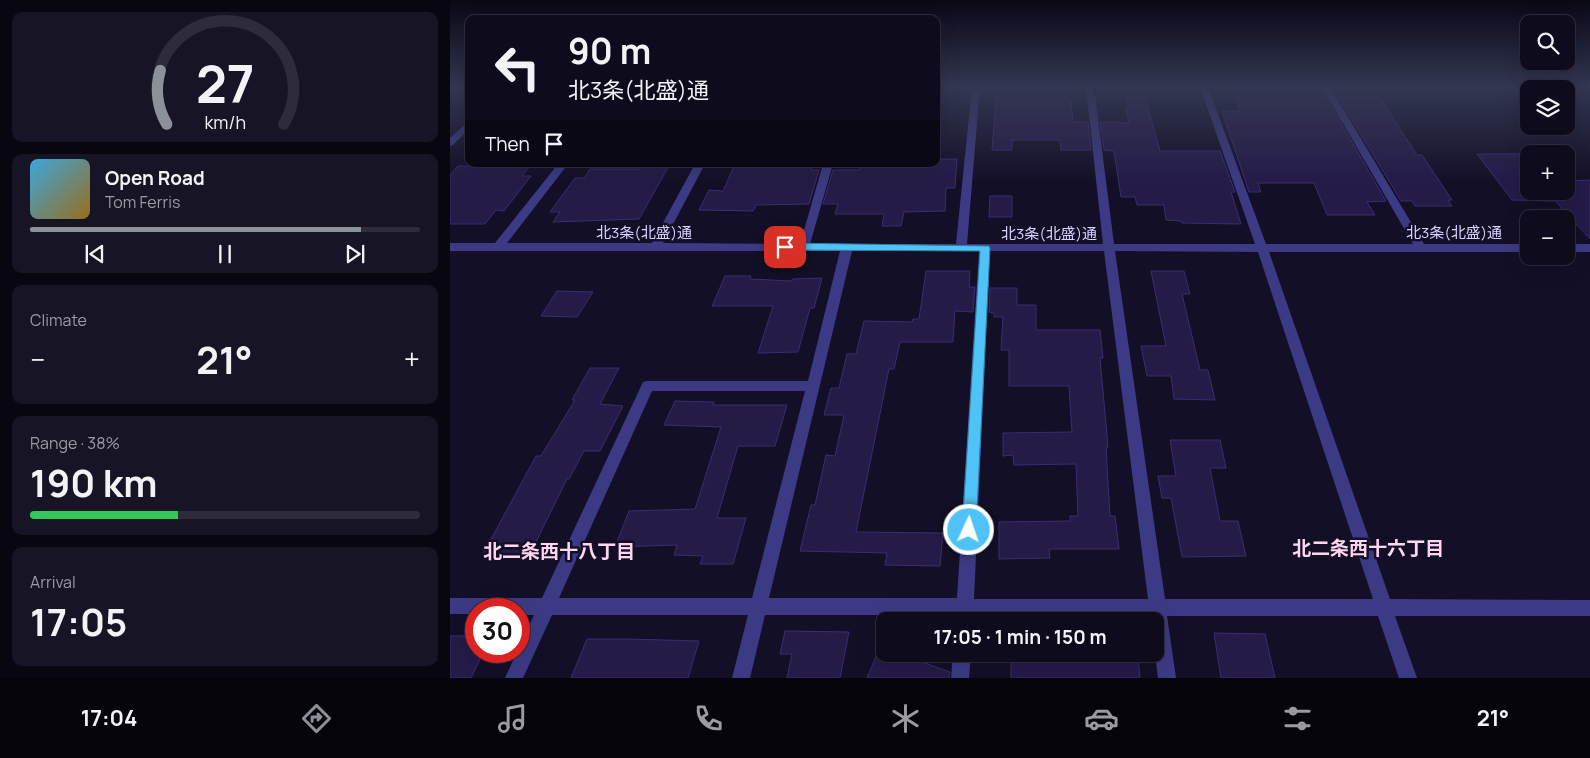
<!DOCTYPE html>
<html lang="en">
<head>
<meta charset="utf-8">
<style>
	body { margin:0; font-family:Manrope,"Noto Sans JP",sans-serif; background:#171425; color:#f1f3f6; height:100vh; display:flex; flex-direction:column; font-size:19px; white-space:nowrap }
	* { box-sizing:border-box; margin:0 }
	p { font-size:16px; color:#9b9ba3 }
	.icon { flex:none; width:28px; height:28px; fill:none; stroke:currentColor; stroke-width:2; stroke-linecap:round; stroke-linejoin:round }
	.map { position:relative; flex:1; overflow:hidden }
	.side { display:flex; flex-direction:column; gap:12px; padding:12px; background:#08060f; width:450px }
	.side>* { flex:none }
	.top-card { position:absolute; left:15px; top:15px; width:475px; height:152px; border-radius:10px; box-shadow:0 5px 20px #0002,0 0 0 1px #2e2b3b; background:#0e0b1c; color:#f1f3f6; overflow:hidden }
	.tools { position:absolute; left:1070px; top:15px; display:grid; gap:10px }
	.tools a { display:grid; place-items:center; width:55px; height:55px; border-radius:10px; background:#0e0b1c; box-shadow:0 5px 20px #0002,0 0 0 1px #2e2b3b; font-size:25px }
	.speed { position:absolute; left:15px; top:598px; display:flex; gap:10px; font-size:25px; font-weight:700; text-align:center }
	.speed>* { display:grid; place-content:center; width:65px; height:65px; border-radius:50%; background:#0e0b1c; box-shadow:0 5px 20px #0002,0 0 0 1px #2e2b3b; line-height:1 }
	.speed .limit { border:8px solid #d22; background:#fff; color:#111 }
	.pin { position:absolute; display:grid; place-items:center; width:42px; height:42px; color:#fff; margin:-21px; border-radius:10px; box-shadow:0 2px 8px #0006 }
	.me { position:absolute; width:55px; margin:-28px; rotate:3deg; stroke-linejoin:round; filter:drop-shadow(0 0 4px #0008) }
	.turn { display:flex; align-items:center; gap:18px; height:105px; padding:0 20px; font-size:22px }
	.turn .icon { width:65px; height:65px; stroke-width:2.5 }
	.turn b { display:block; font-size:35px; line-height:42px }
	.then { display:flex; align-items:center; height:48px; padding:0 20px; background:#0003; gap:10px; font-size:19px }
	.big { font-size:38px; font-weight:700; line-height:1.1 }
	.side .card { flex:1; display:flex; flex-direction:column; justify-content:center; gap:8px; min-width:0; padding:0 18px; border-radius:10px; background:#171425 }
	.side .dial { align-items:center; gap:0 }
	.dial svg { height:130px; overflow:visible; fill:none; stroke:#2e2b3b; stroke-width:7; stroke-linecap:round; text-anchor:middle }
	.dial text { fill:#f1f3f6; stroke:none }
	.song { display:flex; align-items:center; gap:15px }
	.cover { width:60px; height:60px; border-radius:8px; background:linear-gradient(135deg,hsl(200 70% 55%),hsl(40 70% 35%)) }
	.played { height:5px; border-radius:2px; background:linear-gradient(90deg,#8c9099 85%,#2e2b3b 85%) }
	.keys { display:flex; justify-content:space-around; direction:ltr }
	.heat { display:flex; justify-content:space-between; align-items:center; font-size:28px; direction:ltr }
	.charge { height:8px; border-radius:4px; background:linear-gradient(90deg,#34c759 38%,#2e2b3b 0) }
	.trip { position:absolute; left:426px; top:612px; width:288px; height:50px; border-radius:10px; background:#0e0b1c; box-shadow:0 5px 20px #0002,0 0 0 1px #2e2b3b; font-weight:700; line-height:50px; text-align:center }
	.tab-bar { display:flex; height:80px; justify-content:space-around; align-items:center; background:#06040b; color:#9b9ba3 }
	.tab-bar .icon { width:35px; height:35px }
	.tab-bar .on { color:#8c9099 }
	.tab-bar b { font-size:22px; color:#f1f3f6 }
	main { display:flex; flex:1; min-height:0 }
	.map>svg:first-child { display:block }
</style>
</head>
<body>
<main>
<section class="side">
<div class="card dial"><svg viewBox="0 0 100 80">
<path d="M14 69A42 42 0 1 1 86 69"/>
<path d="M14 69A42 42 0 0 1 10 36" stroke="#8c9099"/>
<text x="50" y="56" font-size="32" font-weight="700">27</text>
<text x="50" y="72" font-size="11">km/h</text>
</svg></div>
<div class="card">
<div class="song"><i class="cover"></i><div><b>Open Road</b><p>Tom Ferris</p></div></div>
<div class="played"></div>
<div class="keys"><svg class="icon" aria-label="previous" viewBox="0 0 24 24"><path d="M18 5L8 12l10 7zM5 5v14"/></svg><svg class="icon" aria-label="pause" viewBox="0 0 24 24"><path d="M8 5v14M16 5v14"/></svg><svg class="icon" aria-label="next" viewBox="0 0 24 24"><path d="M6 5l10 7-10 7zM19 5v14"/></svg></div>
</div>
<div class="card"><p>Climate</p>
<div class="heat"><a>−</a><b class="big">21°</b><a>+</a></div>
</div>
<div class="card"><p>Range · 38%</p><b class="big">190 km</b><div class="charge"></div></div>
<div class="card"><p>Arrival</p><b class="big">17:05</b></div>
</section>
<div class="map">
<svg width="1140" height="678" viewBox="0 0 1140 678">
	<rect width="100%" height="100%" fill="#130f26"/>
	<g fill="#241b47" stroke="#3b2d73">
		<polygon points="547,87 616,87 617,100 621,100 623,122 638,122 641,150 611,150 610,140 562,140 562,150 542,150"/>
		<polygon points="782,87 862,87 868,96 875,96 936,201 917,202 925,215 877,215 864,183 808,183 811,192 799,192 772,111 790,111"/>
		<polygon points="888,96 929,96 967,155 972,155 1002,200 998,200 1002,206 965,206 962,201 951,201"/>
		<polygon points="676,97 695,97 710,151 770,151 785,192 781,192 791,224 732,223 731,221 716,220 714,205 687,205 685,197 671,197 664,151 654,150 650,122 679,123 676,107 679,107"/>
		<polygon points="1027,154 1079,154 1079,191 1116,191 1116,181 1140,180 1140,239 1105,201 1062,200"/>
		<polygon points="486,159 507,159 505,188 496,188 495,211 454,212 451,226 432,226 434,214 385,214 388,204 373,204 383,170 409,170 410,164 486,164"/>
		<polygon points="193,164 220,164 189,219 103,222 110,212 100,212 125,178 134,178 140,169 190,169"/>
		<polygon points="285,164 363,164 361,170 369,170 359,204 306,205 303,211 249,210 259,190 273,191"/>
		<polygon points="8,166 79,167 72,176 81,176 54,211 46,210 35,224 0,224 0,175"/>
		<polygon points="540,196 562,196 562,217 539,217"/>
		<polygon points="476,271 520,271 519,287 525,287 523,312 505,311 503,342 450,342 444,369 439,369 406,532 493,533 490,566 435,565 437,553 350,551 361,505 365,505 376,455 385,456 394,415 374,415 381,388 389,388 397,354 406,354 414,321 462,322 463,319 469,319"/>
		<polygon points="701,271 734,271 740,294 732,294 750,370 758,370 765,400 724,399 721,376 697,376 691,346 716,346"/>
		<polygon points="275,276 301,276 300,279 342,281 343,279 372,278 364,308 360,308 348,352 308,353 323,306 262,306"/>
		<polygon points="540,288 567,288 567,305 586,305 586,330 650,330 653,358 650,358 658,447 656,447 660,516 665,516 669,549 599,549 600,558 549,559 549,522 620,521 620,516 628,516 626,464 564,465 563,455 553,456 553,433 622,432 619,386 559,386 559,350 551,350 553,317 544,317 544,313 539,312"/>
		<polygon points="107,291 143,292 127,317 91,316"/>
		<polygon points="140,368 169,368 150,404 173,406 150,451 134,451 119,479 117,479 80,554 33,554 86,456 91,456 125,400 122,400"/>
		<polygon points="225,401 264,402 263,405 337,405 325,446 288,446 267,518 296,518 283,564 250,564 253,556 224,555 227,545 165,547 179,511 245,509 271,427 214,425"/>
		<polygon points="720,440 770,440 776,468 760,468 770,521 788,521 796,556 732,557 721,498 712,498 708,476 726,476"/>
		<polygon points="335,631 399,632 390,678 337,678 342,654 330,654"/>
		<polygon points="764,633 815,634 825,678 771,678"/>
		<polygon points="0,636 26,636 26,651 34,651 21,678 0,678"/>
		<polygon points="137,639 178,639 249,641 238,678 121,678"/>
		<polygon points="427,654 468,654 466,660 500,672 499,678 417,678"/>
		<polygon points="561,654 596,654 596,658 688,658 690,678 561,678"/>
	</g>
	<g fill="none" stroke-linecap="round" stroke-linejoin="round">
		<g fill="#3d3a85" fill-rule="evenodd">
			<path d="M522 87H530L517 244H653L636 87H644L664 244H805L750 87H758L816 244H963L872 87H880L974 244H1079V252H819L940 599 1140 600V616H945L967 678H949L928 616H717L726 678H708L705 654V621H701L700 616 523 615 522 621H506V615H315L300 678H282L298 615H102L73 678H55L84 615H69V609H26V614H0V598H92L193 382 198 381H358L390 251H0V243H45L108 164H118L57 243H202L245 164H255L213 243 350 244 373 164H383L360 244H506ZM402 251H529L507 598H319ZM540 251H654L698 599H524ZM665 251 808 252 923 599H715ZM202 391H355L302 598H109Z"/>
			<polygon points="19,121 19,129 3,145 0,146 0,138"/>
			<rect x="1116" y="244" width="24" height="8"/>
			<polygon points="503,654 521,654 519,678 501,678"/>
		</g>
	</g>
	<linearGradient id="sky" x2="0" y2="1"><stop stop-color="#0a0815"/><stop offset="0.48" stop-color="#333752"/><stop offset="1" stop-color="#333752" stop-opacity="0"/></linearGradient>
	<rect width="1140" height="182" fill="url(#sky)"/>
	<polygon fill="#4fc3f7" stroke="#337fa1" points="335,243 539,246 540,248 526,530 524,535 519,537 514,535 512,530 530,251 335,250 330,247"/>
	<g text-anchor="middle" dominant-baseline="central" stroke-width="5" stroke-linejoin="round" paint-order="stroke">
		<g font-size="15" fill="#d9d4ff" stroke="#130f26">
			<text x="194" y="232">北3条(北盛)通</text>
			<text x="1004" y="232">北3条(北盛)通</text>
			<text x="599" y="233">北3条(北盛)通</text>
		</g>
		<g font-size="19" font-weight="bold" fill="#ffd6f0" stroke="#130f26">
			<text x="918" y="548">北二条西十六丁目</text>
			<text x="109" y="551">北二条西十八丁目</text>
		</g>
	</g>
</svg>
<div class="tools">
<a><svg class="icon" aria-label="search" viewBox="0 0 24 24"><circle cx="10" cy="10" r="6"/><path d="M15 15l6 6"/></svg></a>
<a><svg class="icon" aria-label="layers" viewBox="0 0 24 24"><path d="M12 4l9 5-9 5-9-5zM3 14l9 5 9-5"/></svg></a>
<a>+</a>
<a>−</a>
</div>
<div class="speed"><div class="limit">30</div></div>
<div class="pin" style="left:335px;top:247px;background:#d93025"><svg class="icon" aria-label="arrive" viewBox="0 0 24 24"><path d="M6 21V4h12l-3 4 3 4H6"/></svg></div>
<svg class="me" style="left:519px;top:530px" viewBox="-20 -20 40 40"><circle r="17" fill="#4fc3f7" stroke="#fff" stroke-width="3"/><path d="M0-11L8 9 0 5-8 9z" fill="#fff"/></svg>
<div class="trip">17:05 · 1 min · 150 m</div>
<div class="top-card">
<div class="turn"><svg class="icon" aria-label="left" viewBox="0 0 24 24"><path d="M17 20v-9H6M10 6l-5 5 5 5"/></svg><div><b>90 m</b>北3条(北盛)通</div></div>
<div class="then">Then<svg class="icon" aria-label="arrive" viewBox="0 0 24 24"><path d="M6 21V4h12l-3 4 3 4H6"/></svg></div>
</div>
</div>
</main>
<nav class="tab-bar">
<b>17:04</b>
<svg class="icon on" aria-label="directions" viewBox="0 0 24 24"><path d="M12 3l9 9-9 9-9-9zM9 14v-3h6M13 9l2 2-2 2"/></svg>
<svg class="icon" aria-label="music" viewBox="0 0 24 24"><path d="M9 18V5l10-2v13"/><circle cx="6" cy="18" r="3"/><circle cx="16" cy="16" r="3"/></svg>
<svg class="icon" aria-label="phone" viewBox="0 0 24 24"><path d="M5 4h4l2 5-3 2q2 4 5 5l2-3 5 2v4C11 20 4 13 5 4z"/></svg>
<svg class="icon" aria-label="climate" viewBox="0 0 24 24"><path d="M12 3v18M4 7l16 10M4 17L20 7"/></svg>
<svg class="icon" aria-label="car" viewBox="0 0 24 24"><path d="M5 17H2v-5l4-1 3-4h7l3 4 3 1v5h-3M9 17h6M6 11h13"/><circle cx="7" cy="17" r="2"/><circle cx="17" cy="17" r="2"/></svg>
<svg class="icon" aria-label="filters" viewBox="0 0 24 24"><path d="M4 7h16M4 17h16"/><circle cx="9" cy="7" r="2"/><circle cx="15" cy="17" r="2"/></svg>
<b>21°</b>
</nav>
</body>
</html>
